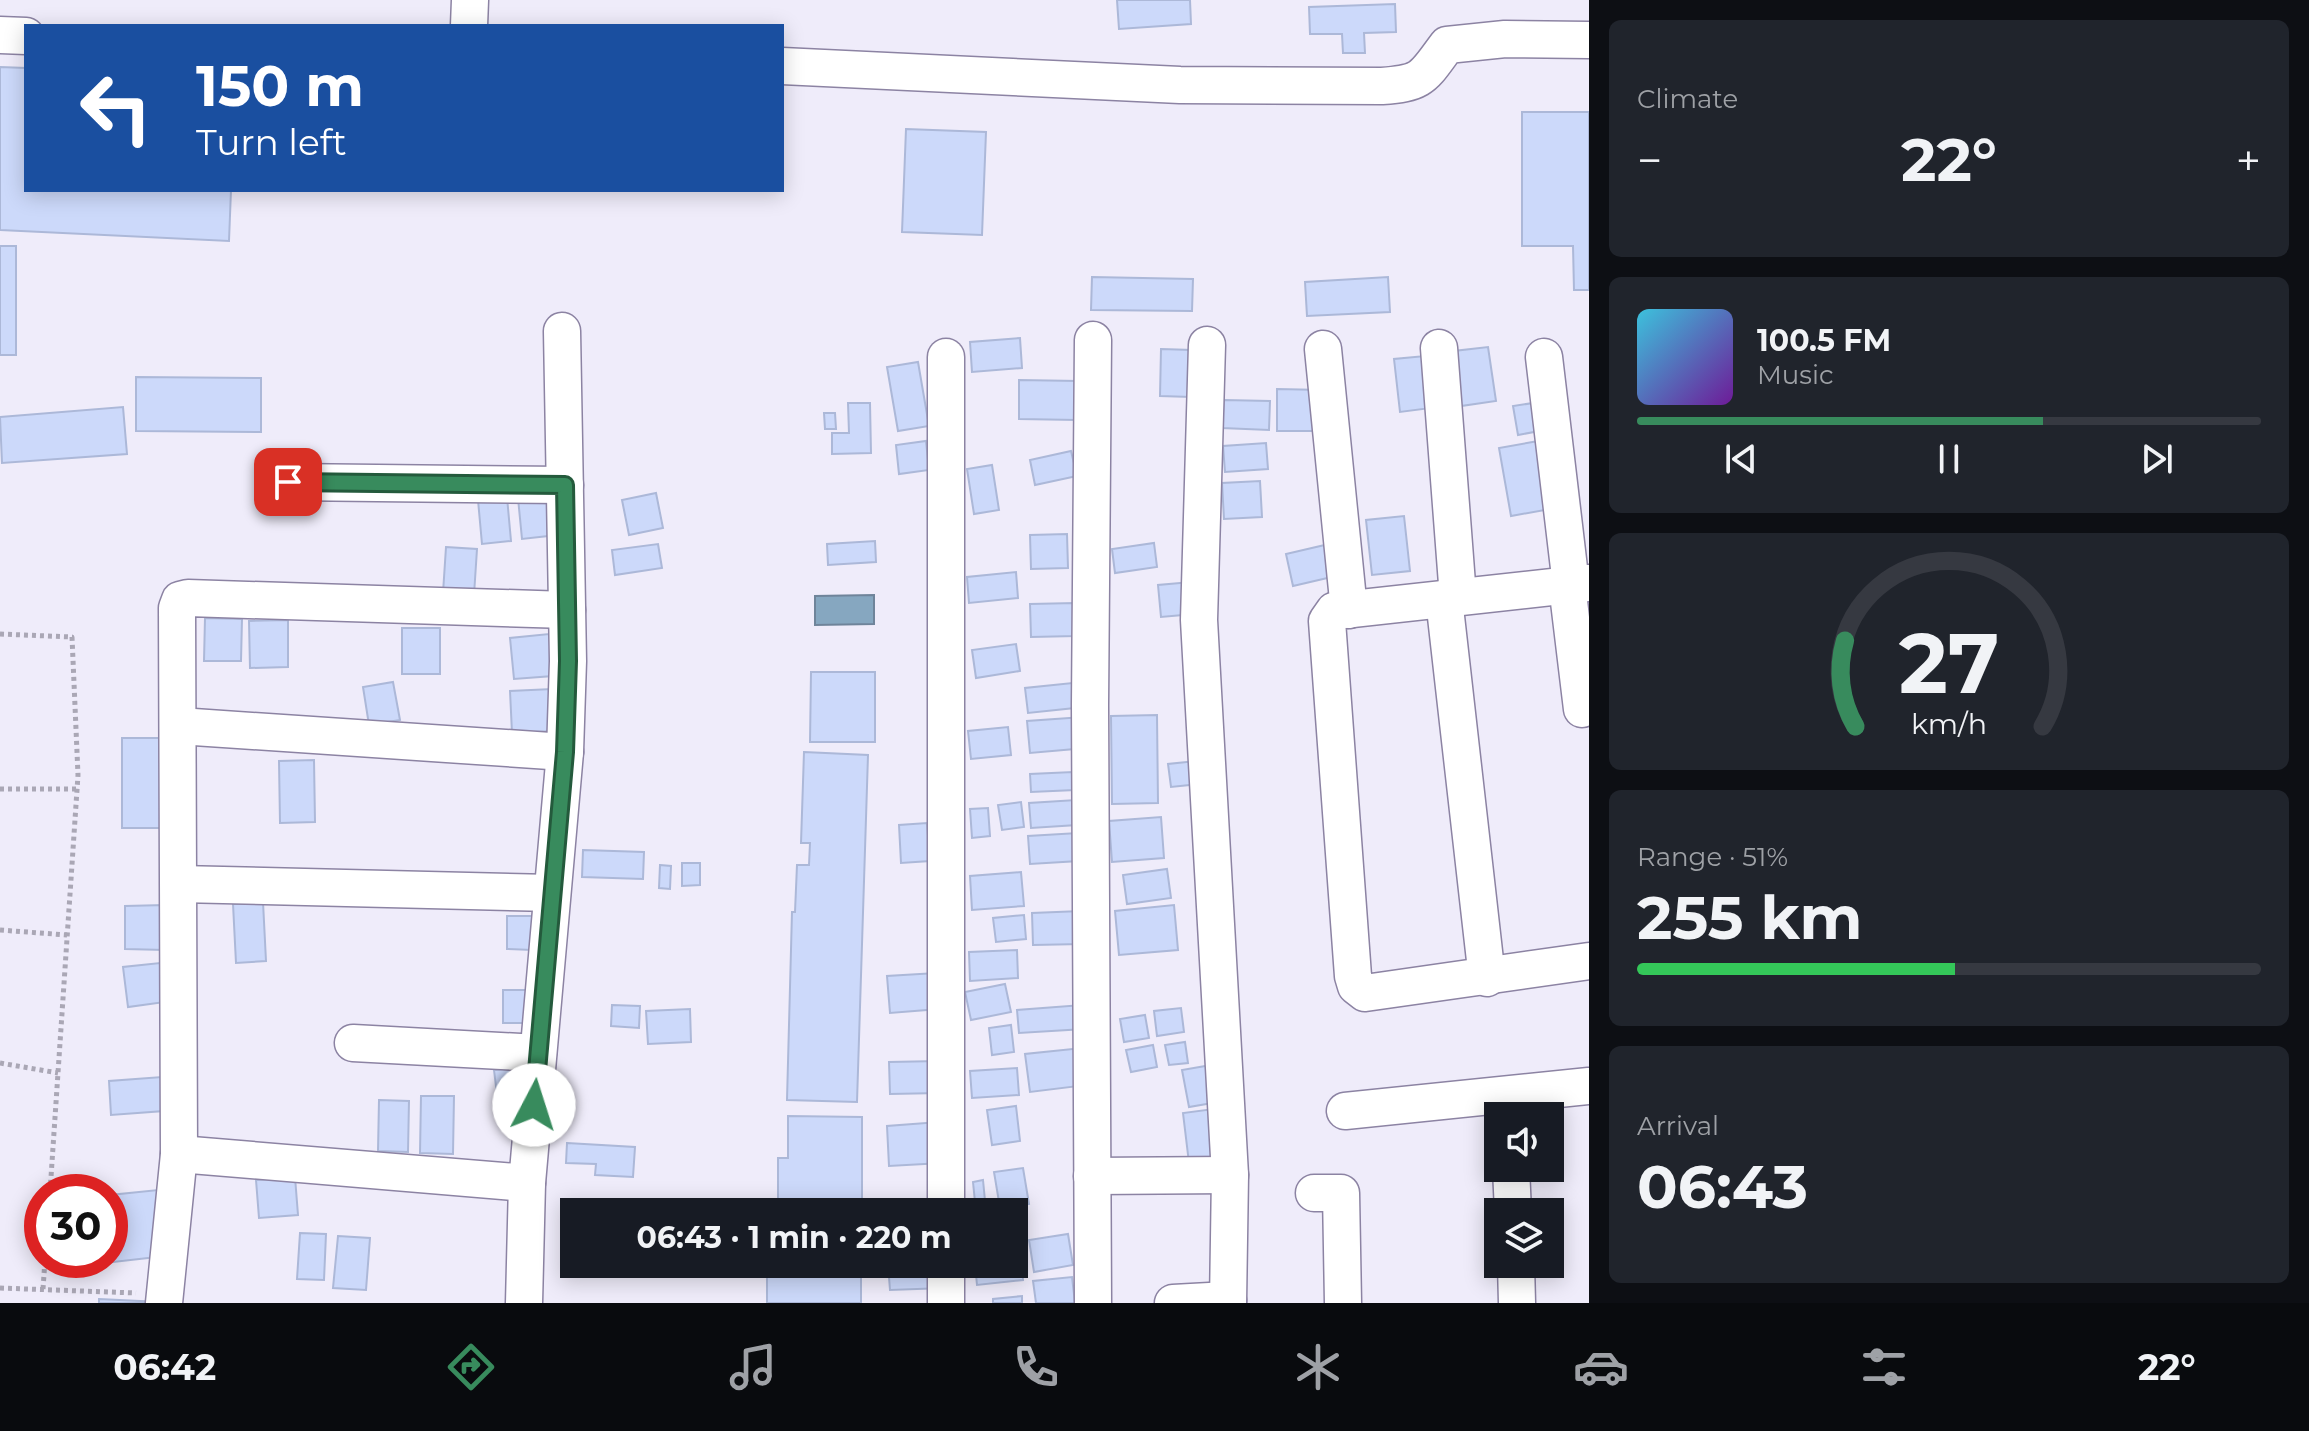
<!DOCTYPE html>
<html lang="en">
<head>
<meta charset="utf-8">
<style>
	body { margin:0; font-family:Montserrat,sans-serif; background:#20242c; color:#f1f3f6; height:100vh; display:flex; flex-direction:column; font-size:30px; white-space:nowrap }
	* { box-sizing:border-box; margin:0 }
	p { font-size:26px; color:#9ea1a6 }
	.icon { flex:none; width:44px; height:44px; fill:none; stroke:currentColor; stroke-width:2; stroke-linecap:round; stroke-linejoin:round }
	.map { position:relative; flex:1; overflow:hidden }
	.side { display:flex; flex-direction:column; gap:20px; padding:20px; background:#0d0f14; width:720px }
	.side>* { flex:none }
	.top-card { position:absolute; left:24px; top:24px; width:760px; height:168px; border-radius:0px; box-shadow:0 4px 20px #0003; background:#1a4fa0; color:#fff; overflow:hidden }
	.tools { position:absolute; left:1484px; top:1102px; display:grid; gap:16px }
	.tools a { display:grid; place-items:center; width:80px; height:80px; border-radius:0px; background:#171b24; box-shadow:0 4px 20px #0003; font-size:40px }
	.speed { position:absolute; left:24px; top:1174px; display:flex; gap:16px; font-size:40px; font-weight:700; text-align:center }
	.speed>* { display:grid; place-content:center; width:104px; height:104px; border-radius:50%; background:#171b24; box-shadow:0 4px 20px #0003; line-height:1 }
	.speed .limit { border:12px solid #d22; background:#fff; color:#111 }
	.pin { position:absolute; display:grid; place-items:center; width:68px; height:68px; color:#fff; margin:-34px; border-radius:16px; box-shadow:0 4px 12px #0006 }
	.me { position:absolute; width:88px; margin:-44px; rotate:5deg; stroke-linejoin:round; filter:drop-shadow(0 0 6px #0008) }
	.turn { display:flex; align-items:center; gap:28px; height:168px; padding:0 40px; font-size:36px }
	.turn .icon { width:104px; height:104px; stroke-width:2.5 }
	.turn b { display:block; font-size:56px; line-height:68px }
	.big { font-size:60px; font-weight:700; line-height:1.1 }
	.side .widget { flex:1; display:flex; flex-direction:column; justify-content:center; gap:12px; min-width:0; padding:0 28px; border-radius:12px; background:#20242c }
	.side .dial { align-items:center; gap:0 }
	.dial svg { height:208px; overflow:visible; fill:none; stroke:#363941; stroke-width:7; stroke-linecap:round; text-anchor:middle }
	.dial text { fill:#f1f3f6; stroke:none }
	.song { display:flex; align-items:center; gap:24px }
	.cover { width:96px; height:96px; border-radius:12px; background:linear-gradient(135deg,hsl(190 70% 55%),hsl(280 70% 35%)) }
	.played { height:8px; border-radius:4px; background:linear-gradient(90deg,#388b5d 65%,#363941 65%) }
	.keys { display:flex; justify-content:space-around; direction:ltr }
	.heat { display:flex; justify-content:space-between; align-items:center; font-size:44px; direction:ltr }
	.charge { height:12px; border-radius:6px; background:linear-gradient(90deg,#34c759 51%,#363941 0) }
	.trip { position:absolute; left:560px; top:1198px; width:468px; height:80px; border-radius:0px; background:#171b24; box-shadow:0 4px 20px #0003; font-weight:700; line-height:80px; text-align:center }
	.tab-bar { display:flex; height:128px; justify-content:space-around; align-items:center; background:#090b0e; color:#9ea1a6 }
	.tab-bar .icon { width:56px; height:56px }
	.tab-bar .current { color:#388b5d }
	.tab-bar b { font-size:36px; color:#f1f3f6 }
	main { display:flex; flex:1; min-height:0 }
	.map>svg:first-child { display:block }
</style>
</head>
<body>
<main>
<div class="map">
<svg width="1589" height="1303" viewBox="0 0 1589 1303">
	<rect width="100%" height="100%" fill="#efecfa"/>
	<polygon fill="#86a7c0" stroke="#6f849a" stroke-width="2" points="874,595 874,624 815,625 815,596"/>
	<g fill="#ccd9fa" stroke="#acb8d8" stroke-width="2">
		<polygon points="1117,0 1190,0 1191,24 1119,29"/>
		<polygon points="1395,4 1396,32 1364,33 1365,53 1343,53 1342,34 1310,34 1309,7"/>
		<polygon points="0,67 26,68 26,190 231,190 229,241 0,230"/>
		<polygon points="1522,112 1589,112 1589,290 1574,290 1573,246 1522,246"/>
		<polygon points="906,129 986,132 982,235 902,232"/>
		<rect x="0" y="246" width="16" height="109"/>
		<polygon points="1092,277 1193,279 1192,311 1091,310"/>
		<polygon points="1388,277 1390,312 1307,316 1305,282"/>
		<polygon points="1020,338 1022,368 972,372 970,342"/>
		<polygon points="1488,347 1496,401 1461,406 1454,351"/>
		<polygon points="1161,349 1192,350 1191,397 1160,396"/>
		<polygon points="1425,356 1431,408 1400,412 1394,359"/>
		<polygon points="918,362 929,426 898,431 887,367"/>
		<polygon points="136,377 261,378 261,432 136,431"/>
		<polygon points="1019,380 1078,381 1077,420 1019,419"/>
		<polygon points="1277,389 1323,390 1323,431 1277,431"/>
		<polygon points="1224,400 1270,401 1269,430 1222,428"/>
		<polygon points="1540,402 1545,430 1518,435 1513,406"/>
		<polygon points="848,403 870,403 871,453 832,454 832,433 849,433"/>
		<polygon points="123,407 127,454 2,463 0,417"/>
		<polygon points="824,413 835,413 836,429 825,429"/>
		<polygon points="1544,440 1556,508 1511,516 1499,448"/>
		<polygon points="926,441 929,470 899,474 896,445"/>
		<polygon points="1266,443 1268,469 1225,472 1223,446"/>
		<polygon points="1071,451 1077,476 1035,485 1030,460"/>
		<polygon points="992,465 999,510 974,514 967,469"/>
		<polygon points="1260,481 1262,517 1224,519 1222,483"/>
		<polygon points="656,493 663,528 629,535 622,500"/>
		<polygon points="553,494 557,535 522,539 518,498"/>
		<polygon points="507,497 511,541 482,544 478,500"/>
		<polygon points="1404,516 1410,571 1372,575 1366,520"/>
		<polygon points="1067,534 1068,568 1031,569 1030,535"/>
		<polygon points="875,541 876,562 828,565 827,544"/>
		<polygon points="1154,543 1157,567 1115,573 1112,549"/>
		<polygon points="658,544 662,568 615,575 612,550"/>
		<polygon points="1329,544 1336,576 1293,586 1286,554"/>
		<polygon points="446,547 477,549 474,595 443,593"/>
		<polygon points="1016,572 1018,598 969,603 967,577"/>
		<polygon points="1191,582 1194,614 1161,617 1158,585"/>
		<polygon points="1075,603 1076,636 1031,637 1030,604"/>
		<polygon points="205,618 242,619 241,661 204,661"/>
		<polygon points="288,620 288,667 250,668 249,621"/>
		<rect x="402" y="628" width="38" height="46"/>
		<polygon points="549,634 553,676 514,679 510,638"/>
		<polygon points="1016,644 1020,671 976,678 972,650"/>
		<polygon points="811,672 875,672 875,742 810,742"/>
		<polygon points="393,682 400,720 369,725 363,687"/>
		<polygon points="1082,682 1084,707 1028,713 1025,688"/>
		<polygon points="552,689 554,731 512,733 510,691"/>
		<polygon points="1157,715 1158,803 1112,804 1111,716"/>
		<polygon points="1083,717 1086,748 1030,753 1027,721"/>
		<polygon points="1008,727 1011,755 971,759 968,731"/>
		<rect x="122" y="738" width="44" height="90"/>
		<polygon points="804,752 868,755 857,1102 787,1100 792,912 795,912 797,865 809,865 810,843 801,843"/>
		<polygon points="314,760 315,822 280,823 279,761"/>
		<polygon points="1196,761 1199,784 1171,787 1168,764"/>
		<polygon points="1073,772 1075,790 1031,792 1030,774"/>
		<polygon points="1076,800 1077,825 1031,828 1029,803"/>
		<polygon points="1021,802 1024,827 1002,830 998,805"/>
		<polygon points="988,808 990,836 972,838 970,809"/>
		<polygon points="1161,817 1164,858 1112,862 1109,821"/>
		<polygon points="927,823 930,861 901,863 899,825"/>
		<polygon points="1078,833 1079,861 1030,864 1028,836"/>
		<polygon points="583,850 644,852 643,879 582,877"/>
		<polygon points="682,863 700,863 700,885 682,886"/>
		<polygon points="660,865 671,866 670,889 659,888"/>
		<polygon points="1167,869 1171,898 1127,904 1123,875"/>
		<polygon points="1021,872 1024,906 972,910 970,876"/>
		<polygon points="263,902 266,961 236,963 233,904"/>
		<polygon points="165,905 165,950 125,949 125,906"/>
		<polygon points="1174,905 1178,950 1119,955 1115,911"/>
		<polygon points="1081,911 1082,944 1033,945 1032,913"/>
		<polygon points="1024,915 1026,939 996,942 993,918"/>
		<polygon points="507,916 532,916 532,950 507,949"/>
		<polygon points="1017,950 1018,978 970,981 969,952"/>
		<polygon points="160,963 165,1002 128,1007 123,967"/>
		<polygon points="936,973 939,1009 890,1013 887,976"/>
		<polygon points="1005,984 1011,1012 971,1020 965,992"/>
		<polygon points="503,990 537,990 536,1023 503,1023"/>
		<polygon points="612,1005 640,1006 639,1028 611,1026"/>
		<polygon points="1082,1005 1084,1029 1019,1033 1017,1010"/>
		<polygon points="1181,1008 1184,1032 1157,1036 1154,1011"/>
		<polygon points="690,1009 691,1042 648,1044 646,1011"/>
		<polygon points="1145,1015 1149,1038 1124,1042 1120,1019"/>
		<polygon points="1011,1025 1014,1052 992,1055 989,1028"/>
		<polygon points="1185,1042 1188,1063 1169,1065 1165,1045"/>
		<polygon points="1153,1045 1157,1067 1131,1072 1126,1050"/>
		<polygon points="1082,1048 1087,1085 1030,1092 1025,1054"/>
		<polygon points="939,1061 940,1093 890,1094 889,1062"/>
		<polygon points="1217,1064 1224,1101 1189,1107 1182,1070"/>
		<polygon points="528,1066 532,1098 498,1103 494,1070"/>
		<polygon points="1017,1068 1019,1095 972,1098 970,1071"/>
		<polygon points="162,1077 164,1111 111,1115 109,1081"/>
		<polygon points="421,1096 454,1096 453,1154 420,1153"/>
		<polygon points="379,1100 409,1101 408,1152 378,1151"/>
		<polygon points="1016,1106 1020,1141 992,1145 987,1110"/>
		<polygon points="1221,1108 1227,1158 1189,1163 1183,1113"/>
		<polygon points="788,1116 862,1117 862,1212 791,1212 791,1205 778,1205 778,1158 788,1158"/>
		<polygon points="939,1122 942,1163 889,1166 887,1126"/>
		<polygon points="567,1143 635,1147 633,1177 595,1175 596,1164 566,1163"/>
		<polygon points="1023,1168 1029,1204 1000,1208 994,1172"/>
		<polygon points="295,1177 298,1215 259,1218 256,1180"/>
		<polygon points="983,1180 986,1211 976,1212 973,1182"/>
		<polygon points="158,1190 165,1256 105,1263 105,1260 110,1260 110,1195"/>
		<polygon points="1022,1216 1024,1242 1014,1242 1014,1217"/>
		<polygon points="567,1226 574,1226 574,1260 563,1259"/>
		<polygon points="300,1233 326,1234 324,1280 297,1279"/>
		<polygon points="1068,1234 1073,1265 1034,1272 1029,1240"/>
		<polygon points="338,1236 370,1238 366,1290 333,1288"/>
		<polygon points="1020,1248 1023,1280 977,1285 975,1264 1014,1264 1014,1249"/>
		<rect x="767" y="1264" width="94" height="39"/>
		<polygon points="888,1264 943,1264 944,1288 890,1290"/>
		<polygon points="1072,1277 1075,1303 1036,1303 1033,1281"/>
		<polygon points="1022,1296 1022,1303 993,1303 993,1299"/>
		<polygon points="99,1299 160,1302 160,1303 99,1303"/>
	</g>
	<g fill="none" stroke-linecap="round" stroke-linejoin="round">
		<g stroke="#8c83a3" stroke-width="39">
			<g id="minor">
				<polyline points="469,26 470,0"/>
				<polyline points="0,35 26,36"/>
				<path d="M782 66 1180 85 1382 86C1424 83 1423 77 1447 45L1505 39 1589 40"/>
				<polyline points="1093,340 1090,705 1093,1303"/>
				<polyline points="1207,345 1199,620 1230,1175 1228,1303"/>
				<polyline points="1439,348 1458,597"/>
				<polyline points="1323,349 1349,610"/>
				<polyline points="946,357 946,1212"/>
				<polyline points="1544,357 1571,585"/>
				<polyline points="288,482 565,485"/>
				<polyline points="1589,583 1334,611 1327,621 1353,976 1356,986 1365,993 1589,961"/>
				<polyline points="1567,585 1582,709"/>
				<polyline points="1444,599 1487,978"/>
				<polyline points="179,726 565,752"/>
				<polyline points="179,884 552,893"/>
				<polyline points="353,1043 538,1053"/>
				<polyline points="1345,1111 1589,1086"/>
				<polyline points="179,1154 527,1183"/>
				<polyline points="1511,1168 1513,1212"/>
				<polyline points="1092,1176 1230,1175"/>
				<polyline points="1314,1193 1341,1193 1343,1303"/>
				<polyline points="946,1264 946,1303"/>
				<polyline points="1516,1264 1517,1303"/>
				<polyline points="164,1303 179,1154 177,608 180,600 188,598 567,610"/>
				<polyline points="524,1303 527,1183 565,752 568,661 562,331"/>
				<polyline points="1173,1303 1228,1300"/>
			</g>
		</g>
		<g stroke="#aaa7b5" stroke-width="5" stroke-dasharray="4 4" stroke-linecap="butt">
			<polyline points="0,634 72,637 78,775 50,1192"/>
			<polyline points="0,789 77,789"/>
			<polyline points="0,930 67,935"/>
			<polyline points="0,1063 58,1073"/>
			<polyline points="0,1288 136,1293"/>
			<polyline points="43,1289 45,1260"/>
		</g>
		<use href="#minor" stroke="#fff" stroke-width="36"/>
	</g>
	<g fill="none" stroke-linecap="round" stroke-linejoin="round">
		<g stroke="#245a3c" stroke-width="20">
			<polyline id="route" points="288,482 565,485 568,661 565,752 534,1105"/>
		</g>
		<use href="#route" stroke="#388b5d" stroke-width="14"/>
	</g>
</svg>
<div class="tools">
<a><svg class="icon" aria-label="sound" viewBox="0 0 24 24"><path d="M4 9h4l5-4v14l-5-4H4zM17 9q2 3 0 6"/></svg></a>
<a><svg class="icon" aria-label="layers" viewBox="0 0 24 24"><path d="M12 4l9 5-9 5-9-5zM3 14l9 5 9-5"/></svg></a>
</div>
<div class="speed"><div class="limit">30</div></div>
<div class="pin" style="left:288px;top:482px;background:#d93025"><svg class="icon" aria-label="arrive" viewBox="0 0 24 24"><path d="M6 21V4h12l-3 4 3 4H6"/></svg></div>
<svg class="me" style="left:534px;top:1105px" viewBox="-20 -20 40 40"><circle r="19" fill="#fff"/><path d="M0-13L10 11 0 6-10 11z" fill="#388b5d"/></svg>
<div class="trip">06:43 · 1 min · 220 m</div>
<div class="top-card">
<div class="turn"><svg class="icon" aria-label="left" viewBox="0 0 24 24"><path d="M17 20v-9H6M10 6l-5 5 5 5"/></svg><div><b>150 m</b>Turn left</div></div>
</div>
</div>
<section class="side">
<div class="widget"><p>Climate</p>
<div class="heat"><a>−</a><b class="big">22°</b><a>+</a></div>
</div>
<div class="widget">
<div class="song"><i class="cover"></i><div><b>100.5 FM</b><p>Music</p></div></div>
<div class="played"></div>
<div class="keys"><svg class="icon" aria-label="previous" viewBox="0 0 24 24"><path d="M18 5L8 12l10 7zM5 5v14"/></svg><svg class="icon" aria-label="pause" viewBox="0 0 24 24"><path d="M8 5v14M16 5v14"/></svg><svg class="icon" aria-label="next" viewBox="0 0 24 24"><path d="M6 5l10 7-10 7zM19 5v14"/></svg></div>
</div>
<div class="widget dial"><svg viewBox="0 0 100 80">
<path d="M14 69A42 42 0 1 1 86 69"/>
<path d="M14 69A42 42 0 0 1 10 36" stroke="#388b5d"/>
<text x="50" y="56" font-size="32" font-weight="700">27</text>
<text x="50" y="72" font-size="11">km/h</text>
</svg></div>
<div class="widget"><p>Range · 51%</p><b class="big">255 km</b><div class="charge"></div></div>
<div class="widget"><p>Arrival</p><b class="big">06:43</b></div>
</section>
</main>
<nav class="tab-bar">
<b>06:42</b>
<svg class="icon current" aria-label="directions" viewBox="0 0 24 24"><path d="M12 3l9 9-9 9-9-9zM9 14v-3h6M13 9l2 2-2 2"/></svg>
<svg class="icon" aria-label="music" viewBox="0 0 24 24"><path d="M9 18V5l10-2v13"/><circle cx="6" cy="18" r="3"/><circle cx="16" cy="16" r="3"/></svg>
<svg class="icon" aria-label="phone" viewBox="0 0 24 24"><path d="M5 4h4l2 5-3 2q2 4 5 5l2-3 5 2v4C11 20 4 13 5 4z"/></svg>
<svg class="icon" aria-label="climate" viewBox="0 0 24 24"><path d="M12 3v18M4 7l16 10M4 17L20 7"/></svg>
<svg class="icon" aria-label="car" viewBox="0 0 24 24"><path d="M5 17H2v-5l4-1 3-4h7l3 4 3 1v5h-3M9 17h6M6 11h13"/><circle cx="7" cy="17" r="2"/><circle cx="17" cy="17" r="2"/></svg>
<svg class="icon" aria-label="filters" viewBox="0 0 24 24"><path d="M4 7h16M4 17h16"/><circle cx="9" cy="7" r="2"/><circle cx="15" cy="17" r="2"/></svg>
<b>22°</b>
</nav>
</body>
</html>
